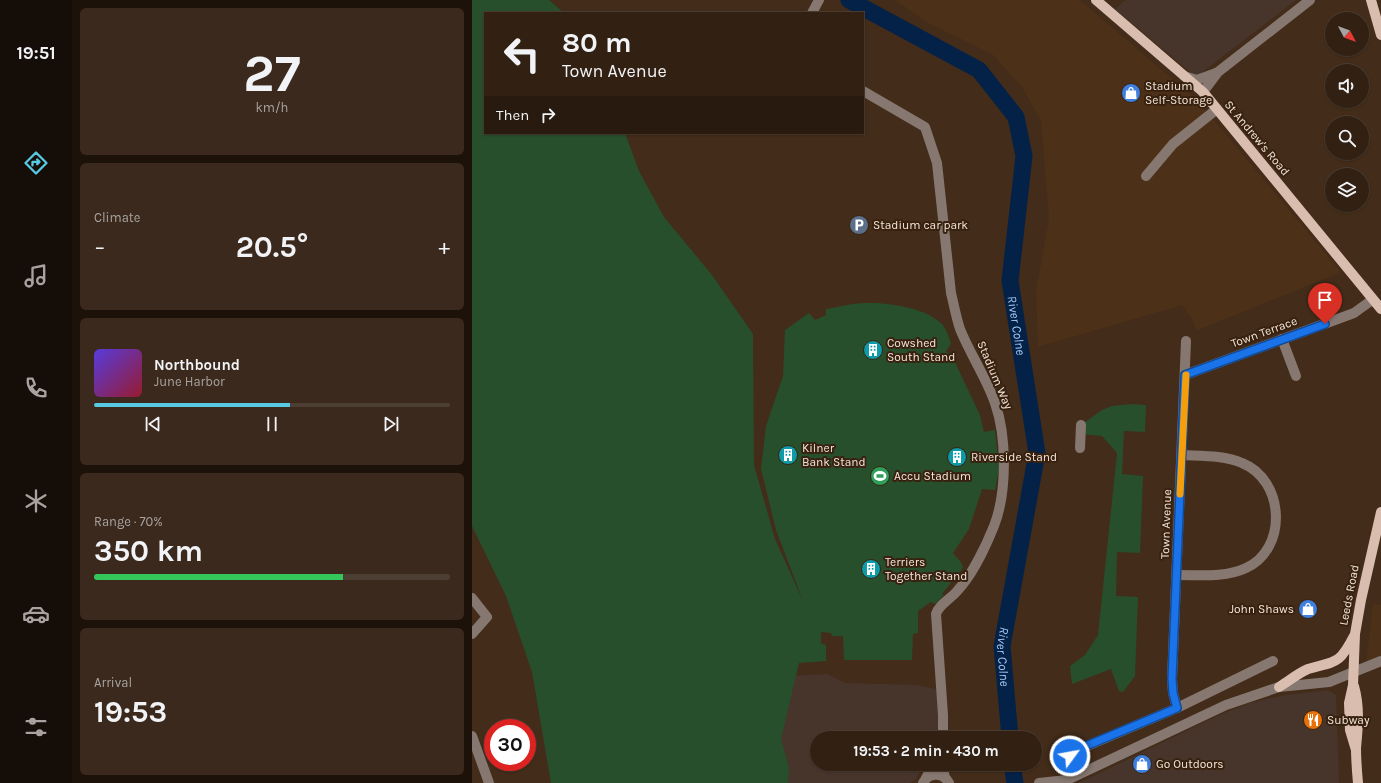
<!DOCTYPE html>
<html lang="en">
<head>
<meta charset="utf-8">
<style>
	body { margin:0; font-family:Karla,sans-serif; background:#3a291c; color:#f1f3f6; height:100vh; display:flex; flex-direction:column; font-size:15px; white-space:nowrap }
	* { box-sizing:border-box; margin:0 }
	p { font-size:13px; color:#a8a3a0 }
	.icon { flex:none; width:22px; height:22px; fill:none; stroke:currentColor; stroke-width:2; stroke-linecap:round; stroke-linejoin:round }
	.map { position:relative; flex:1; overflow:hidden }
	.sheet { display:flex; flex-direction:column; gap:8px; padding:8px; background:#1c120a; width:400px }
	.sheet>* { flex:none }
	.guide { position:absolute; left:12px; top:12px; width:380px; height:122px; border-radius:0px; box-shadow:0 1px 3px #0004,0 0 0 1px #4d3e33; background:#322113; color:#f1f3f6; overflow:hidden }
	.needle { width:26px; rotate:131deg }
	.buttons { position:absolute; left:853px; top:12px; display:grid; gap:8px }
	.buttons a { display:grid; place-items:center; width:44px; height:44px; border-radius:50%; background:#322113; box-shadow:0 1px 3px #0004,0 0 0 1px #4d3e33; font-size:20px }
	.speed { position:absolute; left:12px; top:719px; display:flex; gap:8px; font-size:20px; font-weight:700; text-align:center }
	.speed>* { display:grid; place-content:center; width:52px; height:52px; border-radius:50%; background:#322113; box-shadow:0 1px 3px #0004,0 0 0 1px #4d3e33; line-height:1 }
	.speed .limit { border:6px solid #d22; background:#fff; color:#111 }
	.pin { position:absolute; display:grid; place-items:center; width:34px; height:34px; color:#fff; margin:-41px -17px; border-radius:50% 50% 50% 0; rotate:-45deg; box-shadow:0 0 4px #0007 }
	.pin .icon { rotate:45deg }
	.me { position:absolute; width:44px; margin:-22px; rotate:58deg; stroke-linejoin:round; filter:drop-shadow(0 0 3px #0008) }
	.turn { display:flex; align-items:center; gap:14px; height:84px; padding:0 12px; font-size:18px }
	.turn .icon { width:52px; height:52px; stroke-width:2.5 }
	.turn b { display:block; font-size:28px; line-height:34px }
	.then { display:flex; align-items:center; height:38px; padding:0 12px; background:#0003; gap:8px; font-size:15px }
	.big { font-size:30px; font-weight:700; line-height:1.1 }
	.sheet .widget { flex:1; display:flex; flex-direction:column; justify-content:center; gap:6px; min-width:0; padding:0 14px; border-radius:6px; background:#3a291c }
	.sheet .dial { align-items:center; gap:0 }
	.dial b { font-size:52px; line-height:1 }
	.song { display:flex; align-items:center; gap:12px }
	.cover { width:48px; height:48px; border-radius:6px; background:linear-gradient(135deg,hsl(250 70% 55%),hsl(350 70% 35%)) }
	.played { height:4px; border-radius:2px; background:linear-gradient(90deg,#57c9e2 55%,#4d3e33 55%) }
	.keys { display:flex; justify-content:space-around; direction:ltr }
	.heat { display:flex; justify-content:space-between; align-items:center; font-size:22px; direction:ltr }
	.charge { height:6px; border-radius:3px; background:linear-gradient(90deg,#34c759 70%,#4d3e33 0) }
	.trip { position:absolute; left:338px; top:731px; width:232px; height:40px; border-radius:20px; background:#322113; box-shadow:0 1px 3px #0004,0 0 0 1px #4d3e33; font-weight:700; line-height:40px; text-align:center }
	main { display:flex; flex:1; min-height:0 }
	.dock { display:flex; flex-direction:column; width:72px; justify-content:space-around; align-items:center; background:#140d08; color:#a8a3a0 }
	.dock .icon { width:28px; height:28px }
	.dock .current { color:#57c9e2 }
	.dock b { font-size:18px; color:#f1f3f6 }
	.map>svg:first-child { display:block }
</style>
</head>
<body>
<main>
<nav class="dock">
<b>19:51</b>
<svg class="icon current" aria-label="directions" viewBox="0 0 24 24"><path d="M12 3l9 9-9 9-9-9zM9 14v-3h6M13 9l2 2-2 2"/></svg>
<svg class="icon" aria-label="music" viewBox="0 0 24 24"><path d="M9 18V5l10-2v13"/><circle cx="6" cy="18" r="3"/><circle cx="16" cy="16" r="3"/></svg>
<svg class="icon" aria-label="phone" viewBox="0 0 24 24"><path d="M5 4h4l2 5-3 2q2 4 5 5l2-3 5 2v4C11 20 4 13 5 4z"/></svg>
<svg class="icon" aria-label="climate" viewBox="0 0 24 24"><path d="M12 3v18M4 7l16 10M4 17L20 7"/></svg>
<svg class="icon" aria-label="car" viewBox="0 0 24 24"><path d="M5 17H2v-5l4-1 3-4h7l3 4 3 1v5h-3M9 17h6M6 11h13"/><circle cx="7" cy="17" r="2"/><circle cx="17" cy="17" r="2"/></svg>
<svg class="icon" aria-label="filters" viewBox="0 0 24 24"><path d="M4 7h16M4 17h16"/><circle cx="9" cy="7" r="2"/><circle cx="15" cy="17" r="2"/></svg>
</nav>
<section class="sheet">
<div class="widget dial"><b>27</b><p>km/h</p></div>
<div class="widget"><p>Climate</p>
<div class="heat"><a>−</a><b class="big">20.5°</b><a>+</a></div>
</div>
<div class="widget">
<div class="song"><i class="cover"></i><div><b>Northbound</b><p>June Harbor</p></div></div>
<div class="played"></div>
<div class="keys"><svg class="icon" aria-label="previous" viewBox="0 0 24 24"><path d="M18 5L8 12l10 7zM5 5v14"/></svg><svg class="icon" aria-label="pause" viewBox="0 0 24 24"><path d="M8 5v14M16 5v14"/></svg><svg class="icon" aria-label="next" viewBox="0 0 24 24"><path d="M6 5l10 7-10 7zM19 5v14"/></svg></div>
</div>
<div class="widget"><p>Range · 70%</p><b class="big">350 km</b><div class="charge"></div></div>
<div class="widget"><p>Arrival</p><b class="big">19:53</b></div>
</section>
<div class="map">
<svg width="909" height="783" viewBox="0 0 909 783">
	<rect width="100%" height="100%" fill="#432c19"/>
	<g fill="#47352c">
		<polygon points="653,0 824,0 724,77 643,9"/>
		<polygon points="355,674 373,683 445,685 464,689 469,717 465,738 345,738 345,764 452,764 444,779 438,783 306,783 301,740 316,676"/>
		<polygon points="856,690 864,695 867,783 607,783 747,715 778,703 814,695"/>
	</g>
	<g fill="#4c3017">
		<polygon points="423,0 608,0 726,101 869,272 724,331 721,320 710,305 566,347 564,292 577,218 569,121 550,87 521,55 454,22"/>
		<polygon points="901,603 909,605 909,666 893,673"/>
	</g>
	<g fill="#274f2b">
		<path d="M0 0H77L92 13H13V133H153L167 171 192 217 240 275 281 334 282 465 303 539 331 601 304 530 289 469 294 426 311 376 313 330 337 313 343 320 354 315V309C367 307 381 303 394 303 415 302 455 308 470 324 475 330 477 337 479 344L474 351 481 358 508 415 512 432 523 430 527 469 523 490 510 489 497 529 481 553 489 562 491 568 470 594 472 595 463 604 459 602 446 611V633L441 634 440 660H372L371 636H360L359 633 349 632V643L354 645V661L327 663 309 739 317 768 316 783H79L60 672 34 596 0 526Z"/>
		<polygon points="659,404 674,405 673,432 652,431 650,474 671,476 668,553 645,552 644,596 666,597 663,676 651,692 647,691 639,669 600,684 598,666 613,655 626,635 645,453 630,436 608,434 609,425 630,410 640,406"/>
	</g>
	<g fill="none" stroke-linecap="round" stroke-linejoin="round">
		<g stroke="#042247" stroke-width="17">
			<path id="s1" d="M377 0 507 70 544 117 552 156 538 281 565 453 530 646 538 738"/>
			<polyline points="540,764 543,783"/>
		</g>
		<g stroke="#867870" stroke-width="10">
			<polyline points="340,13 347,0"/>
			<polyline points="712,76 725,80 744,73"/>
			<path d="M391 91 453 127 465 163 479 293C482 305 484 317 488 329 498 354 514 377 523 403 535 437 535 493 522 526 514 546 500 575 486 590 479 599 467 604 464 614L471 715V738"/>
			<polyline points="731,92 746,72 838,0"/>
			<polyline points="674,176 701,144 745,109"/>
			<polyline points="810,339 824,376"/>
			<polyline points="713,375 882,313 900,300"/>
			<polyline points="608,448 609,425"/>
			<path d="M705 575C727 575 753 578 774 568 816 549 813 480 770 463 752 455 729 456 710 455"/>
			<polyline points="0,598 15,617 0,634"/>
			<polyline points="705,708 701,693 700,679 714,341"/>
			<polyline points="0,736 17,783"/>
			<polyline points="594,762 604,751 615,746 705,708 801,661"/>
			<polyline points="470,764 473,778"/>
			<polyline points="454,778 462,764"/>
			<path d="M451 783C457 772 471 772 477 783"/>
			<polyline points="567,783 595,780 754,705 807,687 857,682 909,661"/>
		</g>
		<g stroke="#d9bdae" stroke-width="10">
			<polyline points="624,0 731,92 909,309"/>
			<polyline points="899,0 909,35"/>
			<path d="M882 686C888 707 886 727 884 748 884 760 885 772 886 783"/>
			<path d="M807 687C816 682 826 673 836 669 864 661 867 665 882 636"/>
			<polyline points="884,750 878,730 877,703 881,685 883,634 889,600 909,512"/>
		</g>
	</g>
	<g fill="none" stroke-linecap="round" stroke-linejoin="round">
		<g stroke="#114b97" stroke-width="10">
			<polyline id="route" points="598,756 614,746 705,708 701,693 700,679 713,375 853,324"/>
		</g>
		<use href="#route" stroke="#1a73e8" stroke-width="7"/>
		<polyline stroke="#f59e0b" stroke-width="7" points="708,494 714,375"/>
	</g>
	<defs>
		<g id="shop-disc" transform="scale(1)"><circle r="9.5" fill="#3f7fe0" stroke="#38220f"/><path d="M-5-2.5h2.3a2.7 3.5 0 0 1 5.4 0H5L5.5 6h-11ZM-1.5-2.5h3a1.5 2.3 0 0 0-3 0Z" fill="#fff"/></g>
		<g id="parking-disc" transform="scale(1)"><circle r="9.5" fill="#5c6f8a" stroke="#38220f"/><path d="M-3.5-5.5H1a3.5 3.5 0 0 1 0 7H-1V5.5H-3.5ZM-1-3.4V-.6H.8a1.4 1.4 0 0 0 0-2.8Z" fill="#fff"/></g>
		<g id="building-disc" transform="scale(1)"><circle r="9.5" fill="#0f9aa8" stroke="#38220f"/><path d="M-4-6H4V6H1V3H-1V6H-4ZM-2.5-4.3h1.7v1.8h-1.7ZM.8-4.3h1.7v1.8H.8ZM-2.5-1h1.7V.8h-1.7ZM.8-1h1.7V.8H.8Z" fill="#fff"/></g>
		<g id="stadium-disc" transform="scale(1)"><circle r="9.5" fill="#2e9e5b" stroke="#38220f"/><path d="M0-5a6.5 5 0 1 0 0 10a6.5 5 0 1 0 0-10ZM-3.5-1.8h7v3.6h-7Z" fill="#fff"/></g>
		<g id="restaurant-disc" transform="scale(1)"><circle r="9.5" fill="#e8710a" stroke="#38220f"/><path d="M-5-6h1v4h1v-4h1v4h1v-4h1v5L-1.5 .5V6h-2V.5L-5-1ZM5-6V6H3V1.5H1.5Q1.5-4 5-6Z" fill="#fff"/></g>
	</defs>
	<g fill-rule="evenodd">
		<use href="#shop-disc" x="659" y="93"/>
		<use href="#parking-disc" x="387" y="225"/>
		<use href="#building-disc" x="401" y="350"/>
		<use href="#building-disc" x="316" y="455"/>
		<use href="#building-disc" x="485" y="457"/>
		<use href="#stadium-disc" x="408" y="476"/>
		<use href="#building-disc" x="399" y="569"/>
		<use href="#shop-disc" x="836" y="609"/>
		<use href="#restaurant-disc" x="841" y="720"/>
		<use href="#shop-disc" x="670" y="764"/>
	</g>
	<g text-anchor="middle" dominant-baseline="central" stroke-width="4" stroke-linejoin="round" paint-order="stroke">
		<g font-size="12" fill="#f4e5d9" stroke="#38220f" text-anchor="start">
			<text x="673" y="86">Stadium<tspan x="673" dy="14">Self-Storage</tspan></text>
			<text x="401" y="225">Stadium car park</text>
			<text x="415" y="343">Cowshed<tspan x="415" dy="14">South Stand</tspan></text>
			<text x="330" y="448">Kilner<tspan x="330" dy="14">Bank Stand</tspan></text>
			<text x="499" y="457">Riverside Stand</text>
			<text x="422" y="476">Accu Stadium</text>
			<text x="413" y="562">Terriers<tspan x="413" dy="14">Together Stand</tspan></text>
			<text x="822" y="609" text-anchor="end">John Shaws</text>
			<text x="855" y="720">Subway</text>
			<text x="684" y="764">Go Outdoors</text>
		</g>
		<g font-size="12" fill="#f4e5d9" stroke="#38220f">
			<text transform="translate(785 138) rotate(50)">St Andrew's Road</text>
			<text transform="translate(792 332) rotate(-20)">Town Terrace</text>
			<text transform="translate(523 375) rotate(67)">Stadium Way</text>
			<text transform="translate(694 524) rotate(-88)">Town Avenue</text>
			<text transform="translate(877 595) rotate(-79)">Leeds Road</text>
		</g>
		<g font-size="13" font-style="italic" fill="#a5c8f6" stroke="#38220f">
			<text stroke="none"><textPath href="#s1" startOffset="418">River Colne</textPath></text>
			<text stroke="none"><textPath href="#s1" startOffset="754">River Colne</textPath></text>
		</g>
	</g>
</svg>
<div class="buttons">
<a><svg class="needle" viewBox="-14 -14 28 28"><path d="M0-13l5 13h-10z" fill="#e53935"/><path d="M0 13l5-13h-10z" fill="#a8a3a0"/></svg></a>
<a><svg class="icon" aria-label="sound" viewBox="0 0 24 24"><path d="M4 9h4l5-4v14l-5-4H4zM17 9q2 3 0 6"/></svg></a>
<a><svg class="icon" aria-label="search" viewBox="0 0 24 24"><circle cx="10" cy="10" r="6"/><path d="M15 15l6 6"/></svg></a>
<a><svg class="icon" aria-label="layers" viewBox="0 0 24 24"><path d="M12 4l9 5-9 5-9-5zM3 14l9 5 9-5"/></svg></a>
</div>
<div class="speed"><div class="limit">30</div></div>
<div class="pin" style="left:853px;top:324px;background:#d93025"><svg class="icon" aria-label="arrive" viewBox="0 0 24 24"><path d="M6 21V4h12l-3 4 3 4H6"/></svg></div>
<svg class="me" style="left:598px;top:756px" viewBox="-20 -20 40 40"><circle r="17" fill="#1a73e8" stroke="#fff" stroke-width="3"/><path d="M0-11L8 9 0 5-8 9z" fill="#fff"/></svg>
<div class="trip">19:53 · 2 min · 430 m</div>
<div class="guide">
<div class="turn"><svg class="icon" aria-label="left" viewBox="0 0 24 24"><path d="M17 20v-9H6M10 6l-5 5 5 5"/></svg><div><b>80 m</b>Town Avenue</div></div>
<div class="then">Then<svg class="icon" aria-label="right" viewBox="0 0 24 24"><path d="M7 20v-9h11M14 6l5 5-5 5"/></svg></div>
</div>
</div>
</main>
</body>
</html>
